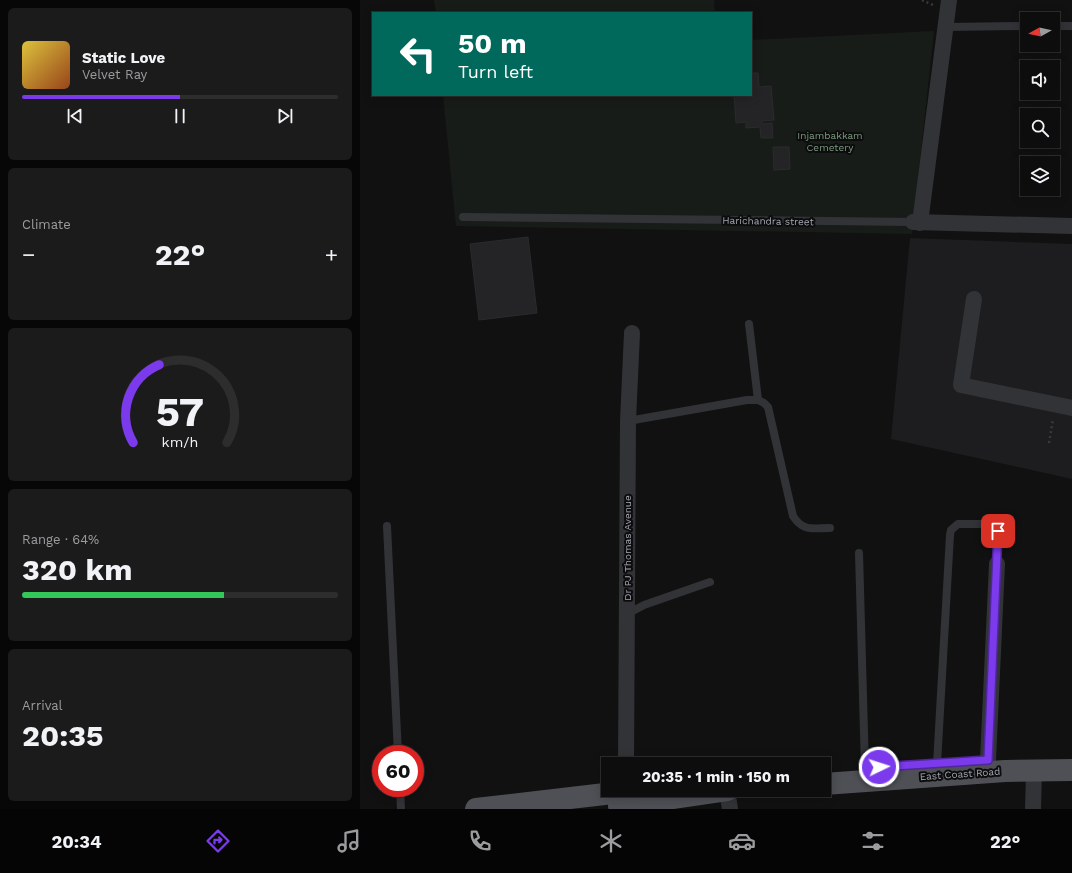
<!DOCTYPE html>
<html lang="en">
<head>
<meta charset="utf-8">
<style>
	body { margin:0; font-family:"Work Sans",sans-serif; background:#1b1b1c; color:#f1f3f6; height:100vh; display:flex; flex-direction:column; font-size:15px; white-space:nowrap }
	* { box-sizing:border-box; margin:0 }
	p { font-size:13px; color:#9a9c9e }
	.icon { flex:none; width:22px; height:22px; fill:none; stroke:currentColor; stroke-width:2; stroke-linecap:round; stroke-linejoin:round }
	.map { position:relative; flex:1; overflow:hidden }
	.side { display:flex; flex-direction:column; gap:8px; padding:8px; background:#070708; width:360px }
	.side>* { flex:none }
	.banner { position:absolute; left:12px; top:12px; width:380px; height:84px; border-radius:0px; box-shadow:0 2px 10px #0003,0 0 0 1px #2d2d2e; background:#00695c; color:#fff; overflow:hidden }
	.needle { width:26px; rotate:262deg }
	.buttons { position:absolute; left:660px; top:12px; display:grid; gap:8px }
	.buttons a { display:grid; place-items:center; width:40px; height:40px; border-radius:0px; background:#0d0d0e; box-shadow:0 2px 10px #0003,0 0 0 1px #2d2d2e; font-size:20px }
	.speed { position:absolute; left:12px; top:745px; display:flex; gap:8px; font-size:20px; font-weight:700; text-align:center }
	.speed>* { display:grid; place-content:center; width:52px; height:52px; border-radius:50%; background:#0d0d0e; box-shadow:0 2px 10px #0003,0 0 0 1px #2d2d2e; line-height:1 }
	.speed .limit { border:6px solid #d22; background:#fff; color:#111 }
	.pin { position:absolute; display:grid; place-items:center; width:34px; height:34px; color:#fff; margin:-17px; border-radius:8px; box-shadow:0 2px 6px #0006 }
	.me { position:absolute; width:44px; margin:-22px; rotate:86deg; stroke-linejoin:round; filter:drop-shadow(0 0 3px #0008) }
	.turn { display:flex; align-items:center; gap:14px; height:84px; padding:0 20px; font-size:18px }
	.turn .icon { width:52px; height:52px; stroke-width:2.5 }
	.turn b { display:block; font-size:28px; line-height:34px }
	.big { font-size:30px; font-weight:700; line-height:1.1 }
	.side .tile { flex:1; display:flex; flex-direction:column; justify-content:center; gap:6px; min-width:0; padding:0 14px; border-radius:6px; background:#1b1b1c }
	.side .dial { align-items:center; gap:0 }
	.dial svg { height:104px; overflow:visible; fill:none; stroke:#2d2d2e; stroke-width:7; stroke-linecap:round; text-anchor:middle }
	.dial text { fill:#f1f3f6; stroke:none }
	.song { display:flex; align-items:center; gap:12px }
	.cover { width:48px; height:48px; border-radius:6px; background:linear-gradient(135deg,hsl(50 70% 55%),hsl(20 70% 35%)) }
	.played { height:4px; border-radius:2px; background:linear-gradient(90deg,#7c3aed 50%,#2d2d2e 50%) }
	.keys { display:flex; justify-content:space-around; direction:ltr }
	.heat { display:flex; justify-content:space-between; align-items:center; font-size:22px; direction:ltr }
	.charge { height:6px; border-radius:3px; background:linear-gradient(90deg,#34c759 64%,#2d2d2e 0) }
	.trip { position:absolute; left:241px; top:757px; width:230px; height:40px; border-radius:0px; background:#0d0d0e; box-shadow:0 2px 10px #0003,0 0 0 1px #2d2d2e; font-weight:700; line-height:40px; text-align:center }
	.tabs { display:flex; height:64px; justify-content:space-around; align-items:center; background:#050506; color:#9a9c9e }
	.tabs .icon { width:28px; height:28px }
	.tabs .active { color:#7c3aed }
	.tabs b { font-size:18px; color:#f1f3f6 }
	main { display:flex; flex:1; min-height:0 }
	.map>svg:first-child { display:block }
</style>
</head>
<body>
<main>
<section class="side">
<div class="tile">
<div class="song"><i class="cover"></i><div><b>Static Love</b><p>Velvet Ray</p></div></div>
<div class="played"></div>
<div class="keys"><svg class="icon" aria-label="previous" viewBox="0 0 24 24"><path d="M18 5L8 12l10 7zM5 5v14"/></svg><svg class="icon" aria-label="pause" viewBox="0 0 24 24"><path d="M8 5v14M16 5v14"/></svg><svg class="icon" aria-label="next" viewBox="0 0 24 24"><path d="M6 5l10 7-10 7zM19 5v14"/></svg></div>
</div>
<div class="tile"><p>Climate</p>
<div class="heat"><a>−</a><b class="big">22°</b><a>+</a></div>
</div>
<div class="tile dial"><svg viewBox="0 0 100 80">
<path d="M14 69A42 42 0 1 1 86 69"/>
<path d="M14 69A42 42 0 0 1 34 9" stroke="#7c3aed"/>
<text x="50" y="56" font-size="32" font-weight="700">57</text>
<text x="50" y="72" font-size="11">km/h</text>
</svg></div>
<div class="tile"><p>Range · 64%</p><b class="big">320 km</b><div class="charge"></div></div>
<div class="tile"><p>Arrival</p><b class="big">20:35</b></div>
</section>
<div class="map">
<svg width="712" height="809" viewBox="0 0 712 809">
	<rect width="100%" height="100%" fill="#111112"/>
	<polygon fill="#1d1d1f" points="550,238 712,244 712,479 531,439"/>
	<g fill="#181c18">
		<polygon points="74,0 354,0 355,13 76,13"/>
		<polygon points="574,31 552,234 96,226 83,95 391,95 391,40"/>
	</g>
	<g fill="#242426" stroke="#2b2b2e">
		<polygon points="391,73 398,73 399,87 411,86 414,120 402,121 402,124 412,123 413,138 401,138 400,127 386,128 386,122 376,123 374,95 391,95"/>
		<polygon points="413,147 429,147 430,169 414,170"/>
		<polygon points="168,237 177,313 119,320 110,244"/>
	</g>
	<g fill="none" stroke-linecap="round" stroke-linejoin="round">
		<g stroke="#383a3d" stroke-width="2.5" stroke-dasharray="2 3" stroke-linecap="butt">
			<polyline points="562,0 573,5"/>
			<polyline points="689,443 693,419"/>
		</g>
		<g stroke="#323337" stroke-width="8">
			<polyline points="693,26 712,26"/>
			<polyline points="585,27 667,26"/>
			<polyline points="103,217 553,222"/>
			<path d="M398 400 404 403 408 407 433 516C443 532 453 528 470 528"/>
			<polyline points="268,421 387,400 398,400 389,324"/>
			<polyline points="27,526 38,754"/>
			<polyline points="499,553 505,768"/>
			<polyline points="267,614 284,605 350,582"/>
			<polyline points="577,764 590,535 591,530 598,524 633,524 638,531 637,564"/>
			<polyline points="40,788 41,809"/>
		</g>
		<g stroke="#323337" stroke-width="16">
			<polyline points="553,222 712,226"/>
			<polyline points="560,223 589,0"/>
			<polyline points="614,299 601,385 712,408"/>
			<polyline points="628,760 637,564"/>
			<polyline points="266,764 268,421 272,333"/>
			<polyline points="367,790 370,809"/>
			<polyline points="673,809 674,772"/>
		</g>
		<g stroke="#4f5055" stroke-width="22">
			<polyline points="464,784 645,771 712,770"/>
			<polyline points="259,806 367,790"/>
			<polyline points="116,809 279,790"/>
		</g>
	</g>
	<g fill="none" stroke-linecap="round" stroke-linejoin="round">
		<g stroke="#51269a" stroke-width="10">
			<polyline id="route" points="519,767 628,760 638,531"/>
		</g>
		<use href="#route" stroke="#7c3aed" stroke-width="7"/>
	</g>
	<g text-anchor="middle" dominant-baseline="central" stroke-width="4" stroke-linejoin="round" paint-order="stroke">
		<g font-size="10" fill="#7c9b7f" stroke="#0c0c0d">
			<text x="470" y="135">Injambakkam<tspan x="470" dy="12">Cemetery</tspan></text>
		</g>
		<g font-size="10" fill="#a3a7b1" stroke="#0c0c0d">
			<text transform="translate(408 221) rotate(1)">Harichandra street</text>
			<text transform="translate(267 548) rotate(-90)">Dr PJ Thomas Avenue</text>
			<text transform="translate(600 774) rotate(-4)">East Coast Road</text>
		</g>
	</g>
</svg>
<div class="buttons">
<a><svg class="needle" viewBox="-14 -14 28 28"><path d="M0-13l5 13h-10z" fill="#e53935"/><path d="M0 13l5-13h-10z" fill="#9a9c9e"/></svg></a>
<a><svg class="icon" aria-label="sound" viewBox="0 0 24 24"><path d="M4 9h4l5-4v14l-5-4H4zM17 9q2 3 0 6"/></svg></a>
<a><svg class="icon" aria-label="search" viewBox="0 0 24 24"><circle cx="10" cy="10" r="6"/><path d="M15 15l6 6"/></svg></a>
<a><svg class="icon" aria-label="layers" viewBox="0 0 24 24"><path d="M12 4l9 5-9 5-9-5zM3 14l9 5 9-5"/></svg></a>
</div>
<div class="speed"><div class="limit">60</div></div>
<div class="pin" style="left:638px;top:531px;background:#d93025"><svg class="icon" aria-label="arrive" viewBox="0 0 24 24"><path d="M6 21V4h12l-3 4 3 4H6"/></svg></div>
<svg class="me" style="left:519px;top:767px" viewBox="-20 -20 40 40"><circle r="17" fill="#7c3aed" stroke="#fff" stroke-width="3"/><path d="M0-11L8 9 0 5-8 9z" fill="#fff"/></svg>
<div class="trip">20:35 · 1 min · 150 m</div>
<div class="banner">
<div class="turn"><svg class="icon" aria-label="left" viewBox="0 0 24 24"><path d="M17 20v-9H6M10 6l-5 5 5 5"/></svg><div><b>50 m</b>Turn left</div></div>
</div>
</div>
</main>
<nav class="tabs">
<b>20:34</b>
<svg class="icon active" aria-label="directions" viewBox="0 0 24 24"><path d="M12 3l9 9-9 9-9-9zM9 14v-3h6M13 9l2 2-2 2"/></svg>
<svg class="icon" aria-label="music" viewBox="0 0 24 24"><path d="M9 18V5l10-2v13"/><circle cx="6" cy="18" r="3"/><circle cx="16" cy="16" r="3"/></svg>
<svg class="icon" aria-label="phone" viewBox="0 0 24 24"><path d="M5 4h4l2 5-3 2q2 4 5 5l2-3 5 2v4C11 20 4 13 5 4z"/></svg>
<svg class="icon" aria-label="climate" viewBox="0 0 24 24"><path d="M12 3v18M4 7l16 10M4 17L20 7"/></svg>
<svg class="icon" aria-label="car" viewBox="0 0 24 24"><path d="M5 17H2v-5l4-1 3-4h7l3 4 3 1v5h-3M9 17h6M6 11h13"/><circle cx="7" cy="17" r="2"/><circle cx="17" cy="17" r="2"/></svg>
<svg class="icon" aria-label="filters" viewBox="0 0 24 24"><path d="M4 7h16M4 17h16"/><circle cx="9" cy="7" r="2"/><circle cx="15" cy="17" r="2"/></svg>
<b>22°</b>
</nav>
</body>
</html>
